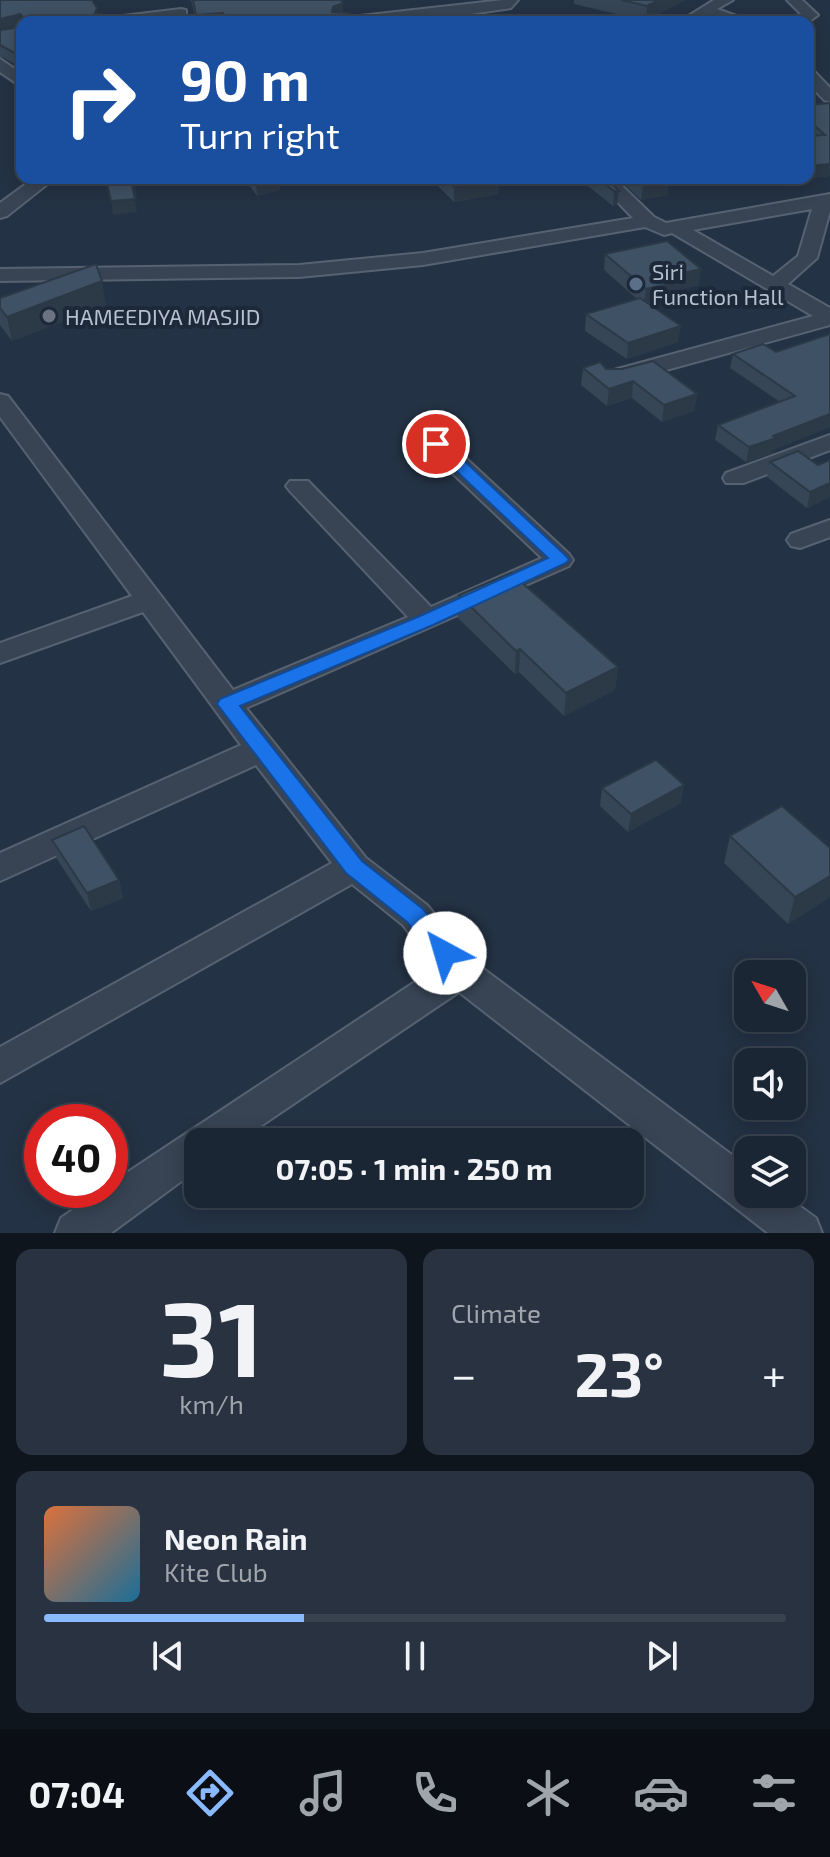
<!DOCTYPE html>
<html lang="en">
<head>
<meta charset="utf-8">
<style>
	body { margin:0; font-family:"Exo 2",sans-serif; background:#283240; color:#f1f3f6; height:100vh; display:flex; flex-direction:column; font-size:30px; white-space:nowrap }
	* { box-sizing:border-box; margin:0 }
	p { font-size:26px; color:#a0a5ac }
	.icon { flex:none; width:44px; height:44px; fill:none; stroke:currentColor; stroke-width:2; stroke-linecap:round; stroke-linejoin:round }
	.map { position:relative; height:1233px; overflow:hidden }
	.panel { display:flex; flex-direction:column; gap:16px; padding:16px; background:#0f151d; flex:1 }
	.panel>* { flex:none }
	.guide { position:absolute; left:16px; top:16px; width:798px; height:168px; border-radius:16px; box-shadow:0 4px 20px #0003,0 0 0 2px #39434f; background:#1a4fa0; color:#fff; overflow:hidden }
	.needle { width:52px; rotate:309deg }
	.controls { position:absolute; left:734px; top:960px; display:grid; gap:16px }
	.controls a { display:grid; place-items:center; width:72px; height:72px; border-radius:16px; background:#1b2634; box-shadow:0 4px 20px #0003,0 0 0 2px #39434f; font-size:40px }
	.speed { position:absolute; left:24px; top:1104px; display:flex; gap:16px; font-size:40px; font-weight:700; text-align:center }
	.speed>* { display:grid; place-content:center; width:104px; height:104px; border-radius:50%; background:#1b2634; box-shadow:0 4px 20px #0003,0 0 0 2px #39434f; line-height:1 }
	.speed .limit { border:12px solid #d22; background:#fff; color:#111 }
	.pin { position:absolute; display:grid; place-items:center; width:68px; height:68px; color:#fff; margin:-34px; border:4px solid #fff; border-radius:50%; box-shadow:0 2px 8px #0007 }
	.me { position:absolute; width:88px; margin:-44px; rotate:321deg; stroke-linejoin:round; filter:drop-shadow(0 0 6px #0008) }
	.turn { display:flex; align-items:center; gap:28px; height:168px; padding:0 32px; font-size:36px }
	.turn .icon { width:104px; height:104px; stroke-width:2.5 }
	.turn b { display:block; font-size:56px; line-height:68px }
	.big { font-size:60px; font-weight:700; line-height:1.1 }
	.panel .tile { flex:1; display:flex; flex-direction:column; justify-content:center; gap:12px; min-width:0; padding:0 28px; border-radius:16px; background:#283240 }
	.panel .dial { align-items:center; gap:0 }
	.dial b { font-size:104px; line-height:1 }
	.song { display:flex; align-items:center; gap:24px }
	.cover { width:96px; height:96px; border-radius:12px; background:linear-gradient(135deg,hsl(20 70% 55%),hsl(200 70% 35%)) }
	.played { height:8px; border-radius:4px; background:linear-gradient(90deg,#89b9ff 35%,#39434f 35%) }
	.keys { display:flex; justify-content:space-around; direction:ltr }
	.heat { display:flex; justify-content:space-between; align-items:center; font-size:44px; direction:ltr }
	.panel .tiles { flex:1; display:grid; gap:16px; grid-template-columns:1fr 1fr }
	.tile:last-child { grid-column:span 2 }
	.trip { position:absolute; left:184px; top:1128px; width:460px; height:80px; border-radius:16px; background:#1b2634; box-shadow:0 4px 20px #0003,0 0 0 2px #39434f; font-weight:700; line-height:80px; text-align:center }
	.tab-bar { display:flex; height:128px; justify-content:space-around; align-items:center; background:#0b0f15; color:#a0a5ac }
	.tab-bar .icon { width:56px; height:56px }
	.tab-bar .current { color:#89b9ff }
	.tab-bar b { font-size:36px; color:#f1f3f6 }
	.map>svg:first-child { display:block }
</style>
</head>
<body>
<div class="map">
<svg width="830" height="1233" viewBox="0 0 830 1233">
	<rect width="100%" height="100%" fill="#243245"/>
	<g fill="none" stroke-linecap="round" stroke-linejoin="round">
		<g stroke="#576271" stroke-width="4">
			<g id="minor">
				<polygon points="503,0 518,0 511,8 463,15 468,22 454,22 450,17 391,22 335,22 342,18"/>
				<polygon points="714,0 733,0 717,9 753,22 730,22 706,15 696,22 679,22"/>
				<polygon points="787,0 802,0 818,15 808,22 789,22 801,14"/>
				<polygon points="181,9 186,10 186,16 142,22 99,22 106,18"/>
				<polygon points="0,59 22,74 22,87 0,72"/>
				<polygon points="808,69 814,71 830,88 830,102 824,100 808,83"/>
				<polygon points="34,178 55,178 7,216 0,218 0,203"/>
				<path d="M595 178H614L654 217 666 223 830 194V211L817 258 788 284 830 308V325L630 380H614L611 375 614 370 813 316 672 233 664 235 645 227 423 265 299 277 0 281V269L299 265 423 253 633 218ZM812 209 798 256 773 276 693 230Z"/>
				<polygon points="0,394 8,396 233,690 408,617 290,491 286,486 290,481 308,481 431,607 542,558 427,449 424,444 427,439 445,439 569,554 573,560 569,566 246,708 366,858 427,905 473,961 748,1167 748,1194 783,1194 816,1218 822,1233 768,1233 459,992 237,1142 198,1142 198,1169 111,1233 55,1233 61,1218 102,1190 110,1190 110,1184 436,968 403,925 352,884 0,1083 0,1047 332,863 256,765 0,881 0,853 241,745 143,612 0,663 0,643 132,596 0,417"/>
				<polygon points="830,435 830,450 744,483 726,483 723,478 726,473"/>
				<polygon points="830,520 830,537 800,548 791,546 787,540 791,534"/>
			</g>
		</g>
		<use href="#minor" fill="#384454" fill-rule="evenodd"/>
	</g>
	<g fill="#364656">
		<polygon points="191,0 341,0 343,12 357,22 196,22"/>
		<polygon points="574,0 685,0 646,21 574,4"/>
		<polygon points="22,27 22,68 2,57 0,57 0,30"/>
		<polygon points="830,103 830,176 808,178 812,136 808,133 808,105"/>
		<polygon points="244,178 280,178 280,190 257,196"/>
		<polygon points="433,178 499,178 499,194 454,202 433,181"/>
		<polygon points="578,178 606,178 619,191 617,206 613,206"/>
		<polygon points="618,178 667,178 668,195 641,200"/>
		<polygon points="605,254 699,285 672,291 671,299 650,304 678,342 627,359 585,331 586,314 637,299 604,270"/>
		<polygon points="0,298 106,305 12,341 0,325"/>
		<polygon points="830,334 830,427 773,450 773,453 746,462 715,440 718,425 780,402 730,368 733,354 776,352"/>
		<polygon points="583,368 606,369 697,394 694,411 662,422 632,398 607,406 581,385"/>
		<polygon points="830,460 830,497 807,508 767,477 770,462 818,465"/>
		<polygon points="459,595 618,667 615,690 564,716 519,672 515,674 458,618"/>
		<polygon points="602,788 681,803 628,832 600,806"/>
		<polygon points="730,836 830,848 830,897 788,924 724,863"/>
		<polygon points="52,840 119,880 123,898 91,911 57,859"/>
	</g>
	<g fill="#2c3946">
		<polygon points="659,0 685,0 646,21 647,6"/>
		<polygon points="343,3 343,15 332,12 333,7"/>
		<polygon points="223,13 224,22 197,22 196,15"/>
		<polygon points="20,14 22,25 0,30 0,19"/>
		<polygon points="830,164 830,176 808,178 808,166"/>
		<polygon points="89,178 105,178 106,184 91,186"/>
		<polygon points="269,178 280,178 280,190 257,196 256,181"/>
		<polygon points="499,179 499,194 454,202 454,187"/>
		<polygon points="669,180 668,195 641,200 643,185"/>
		<polygon points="132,185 135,185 137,198 134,198"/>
		<polygon points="614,191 619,191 617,206 613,206"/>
		<polygon points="135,199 137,212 113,215 111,201"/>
		<polygon points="701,269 699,285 672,291 671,299 644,305 646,289 666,277"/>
		<polygon points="102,281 106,305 12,341 7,317"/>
		<polygon points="681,326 678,342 627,359 628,343"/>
		<polygon points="633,381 632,398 607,406 609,389"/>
		<polygon points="697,394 694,411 662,422 664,405"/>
		<polygon points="830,414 830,427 773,450 773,453 746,462 749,447 773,436"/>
		<polygon points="830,483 830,497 807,508 810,492"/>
		<polygon points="520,649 519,672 515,674 516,651"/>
		<polygon points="618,667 615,690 564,716 566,693"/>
		<polygon points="684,785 681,803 628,832 631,814"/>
		<polygon points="830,876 830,897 788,924 795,897"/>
		<polygon points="119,880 123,898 91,911 87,893"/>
	</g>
	<g fill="#3f5164" stroke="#2c3946" stroke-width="2">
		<polygon points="0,0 92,0 97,8 95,13 101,14 107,22 23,22 23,17 20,14 0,19"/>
		<polygon points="193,0 341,0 343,3 333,7 332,12 350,13 357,22 228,22 223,13 196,15"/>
		<polygon points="621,0 659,0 647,6"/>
		<polygon points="22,27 22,57 0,45 0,30"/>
		<polygon points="830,103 830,164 808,166 808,136 825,135 808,120 808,105"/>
		<polygon points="106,178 133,178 135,185 132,185 135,199 111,201"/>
		<polygon points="254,178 269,178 256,181"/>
		<polygon points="445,178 499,178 499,179 454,187"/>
		<polygon points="597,178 606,178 619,191 614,191"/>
		<polygon points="635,178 667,178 669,180 643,185"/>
		<polygon points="667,241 701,269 666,277 673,283 646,289 605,254"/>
		<polygon points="96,264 102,281 7,317 0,308 0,298"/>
		<polygon points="640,298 681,326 628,343 586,314"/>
		<polygon points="830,334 830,414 773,436 776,438 749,447 718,425 795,396 733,354 763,344 776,352"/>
		<polygon points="653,361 697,394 664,405 633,381 609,389 583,368 600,362 606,369 622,369"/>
		<polygon points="798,451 818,465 830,460 830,483 810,492 770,462"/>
		<polygon points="511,573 618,667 566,693 520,649 516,651 459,595"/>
		<polygon points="656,760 684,785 631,814 602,788"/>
		<polygon points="782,806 830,848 830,876 795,897 730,836"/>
		<polygon points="84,826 119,880 87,893 52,840"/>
	</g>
	<polygon fill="#1a73e8" stroke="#114b97" stroke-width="2" points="436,439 442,440 566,556 569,560 566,563 433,625 240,706 362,861 423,909 453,946 457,953 453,960 445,963 437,960 407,922 346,873 217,704 220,699 420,616 548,558 431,447 431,440"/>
	<circle fill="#5c6f8a" stroke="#1d2939" stroke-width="3" cx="636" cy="284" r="8"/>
	<circle fill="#6b7280" stroke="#1d2939" stroke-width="3" cx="49" cy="316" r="8"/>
	<g text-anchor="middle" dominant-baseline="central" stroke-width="8" stroke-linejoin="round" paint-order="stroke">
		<g font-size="22" fill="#b6bfce" stroke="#1d2939" text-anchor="start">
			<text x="652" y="271">Siri<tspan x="652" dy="25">Function Hall</tspan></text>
			<text x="65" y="316">HAMEEDIYA MASJID</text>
		</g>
	</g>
</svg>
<div class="controls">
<a><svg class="needle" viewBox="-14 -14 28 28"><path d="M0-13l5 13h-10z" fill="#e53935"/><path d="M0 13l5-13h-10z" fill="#a0a5ac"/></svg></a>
<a><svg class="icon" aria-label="sound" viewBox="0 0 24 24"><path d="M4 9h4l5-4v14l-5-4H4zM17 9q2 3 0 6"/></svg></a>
<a><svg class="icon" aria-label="layers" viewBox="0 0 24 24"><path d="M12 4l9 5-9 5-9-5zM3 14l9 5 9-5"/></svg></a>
</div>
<div class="speed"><div class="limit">40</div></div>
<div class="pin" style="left:436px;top:444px;background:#d93025"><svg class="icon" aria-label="arrive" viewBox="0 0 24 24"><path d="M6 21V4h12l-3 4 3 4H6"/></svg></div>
<svg class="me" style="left:445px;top:953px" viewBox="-20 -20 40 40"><circle r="19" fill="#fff"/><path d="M0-13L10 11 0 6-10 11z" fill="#1a73e8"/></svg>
<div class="trip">07:05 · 1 min · 250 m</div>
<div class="guide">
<div class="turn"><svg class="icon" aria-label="right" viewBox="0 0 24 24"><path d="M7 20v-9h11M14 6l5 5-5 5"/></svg><div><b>90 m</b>Turn right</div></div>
</div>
</div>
<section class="panel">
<div class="tiles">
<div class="tile dial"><b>31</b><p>km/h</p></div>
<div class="tile"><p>Climate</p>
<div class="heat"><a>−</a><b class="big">23°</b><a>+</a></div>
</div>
<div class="tile">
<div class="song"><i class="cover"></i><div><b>Neon Rain</b><p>Kite Club</p></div></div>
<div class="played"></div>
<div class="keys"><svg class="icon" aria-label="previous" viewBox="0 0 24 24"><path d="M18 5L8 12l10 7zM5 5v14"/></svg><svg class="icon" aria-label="pause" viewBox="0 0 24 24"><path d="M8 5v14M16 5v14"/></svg><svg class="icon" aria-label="next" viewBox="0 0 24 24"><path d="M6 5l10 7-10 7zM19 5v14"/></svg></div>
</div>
</div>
</section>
<nav class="tab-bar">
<b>07:04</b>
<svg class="icon current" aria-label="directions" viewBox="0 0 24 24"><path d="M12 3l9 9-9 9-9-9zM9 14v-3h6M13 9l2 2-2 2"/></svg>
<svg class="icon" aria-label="music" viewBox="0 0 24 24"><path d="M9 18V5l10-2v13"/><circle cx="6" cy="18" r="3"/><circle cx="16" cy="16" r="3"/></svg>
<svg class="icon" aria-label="phone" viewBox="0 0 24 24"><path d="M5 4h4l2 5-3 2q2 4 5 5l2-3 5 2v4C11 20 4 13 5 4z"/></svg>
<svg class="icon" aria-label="climate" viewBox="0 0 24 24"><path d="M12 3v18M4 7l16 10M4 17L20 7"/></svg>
<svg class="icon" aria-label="car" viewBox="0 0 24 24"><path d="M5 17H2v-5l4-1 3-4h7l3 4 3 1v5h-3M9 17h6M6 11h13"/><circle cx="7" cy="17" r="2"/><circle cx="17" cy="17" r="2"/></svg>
<svg class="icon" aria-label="filters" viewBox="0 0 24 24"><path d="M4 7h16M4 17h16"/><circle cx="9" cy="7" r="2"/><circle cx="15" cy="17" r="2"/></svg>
</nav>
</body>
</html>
